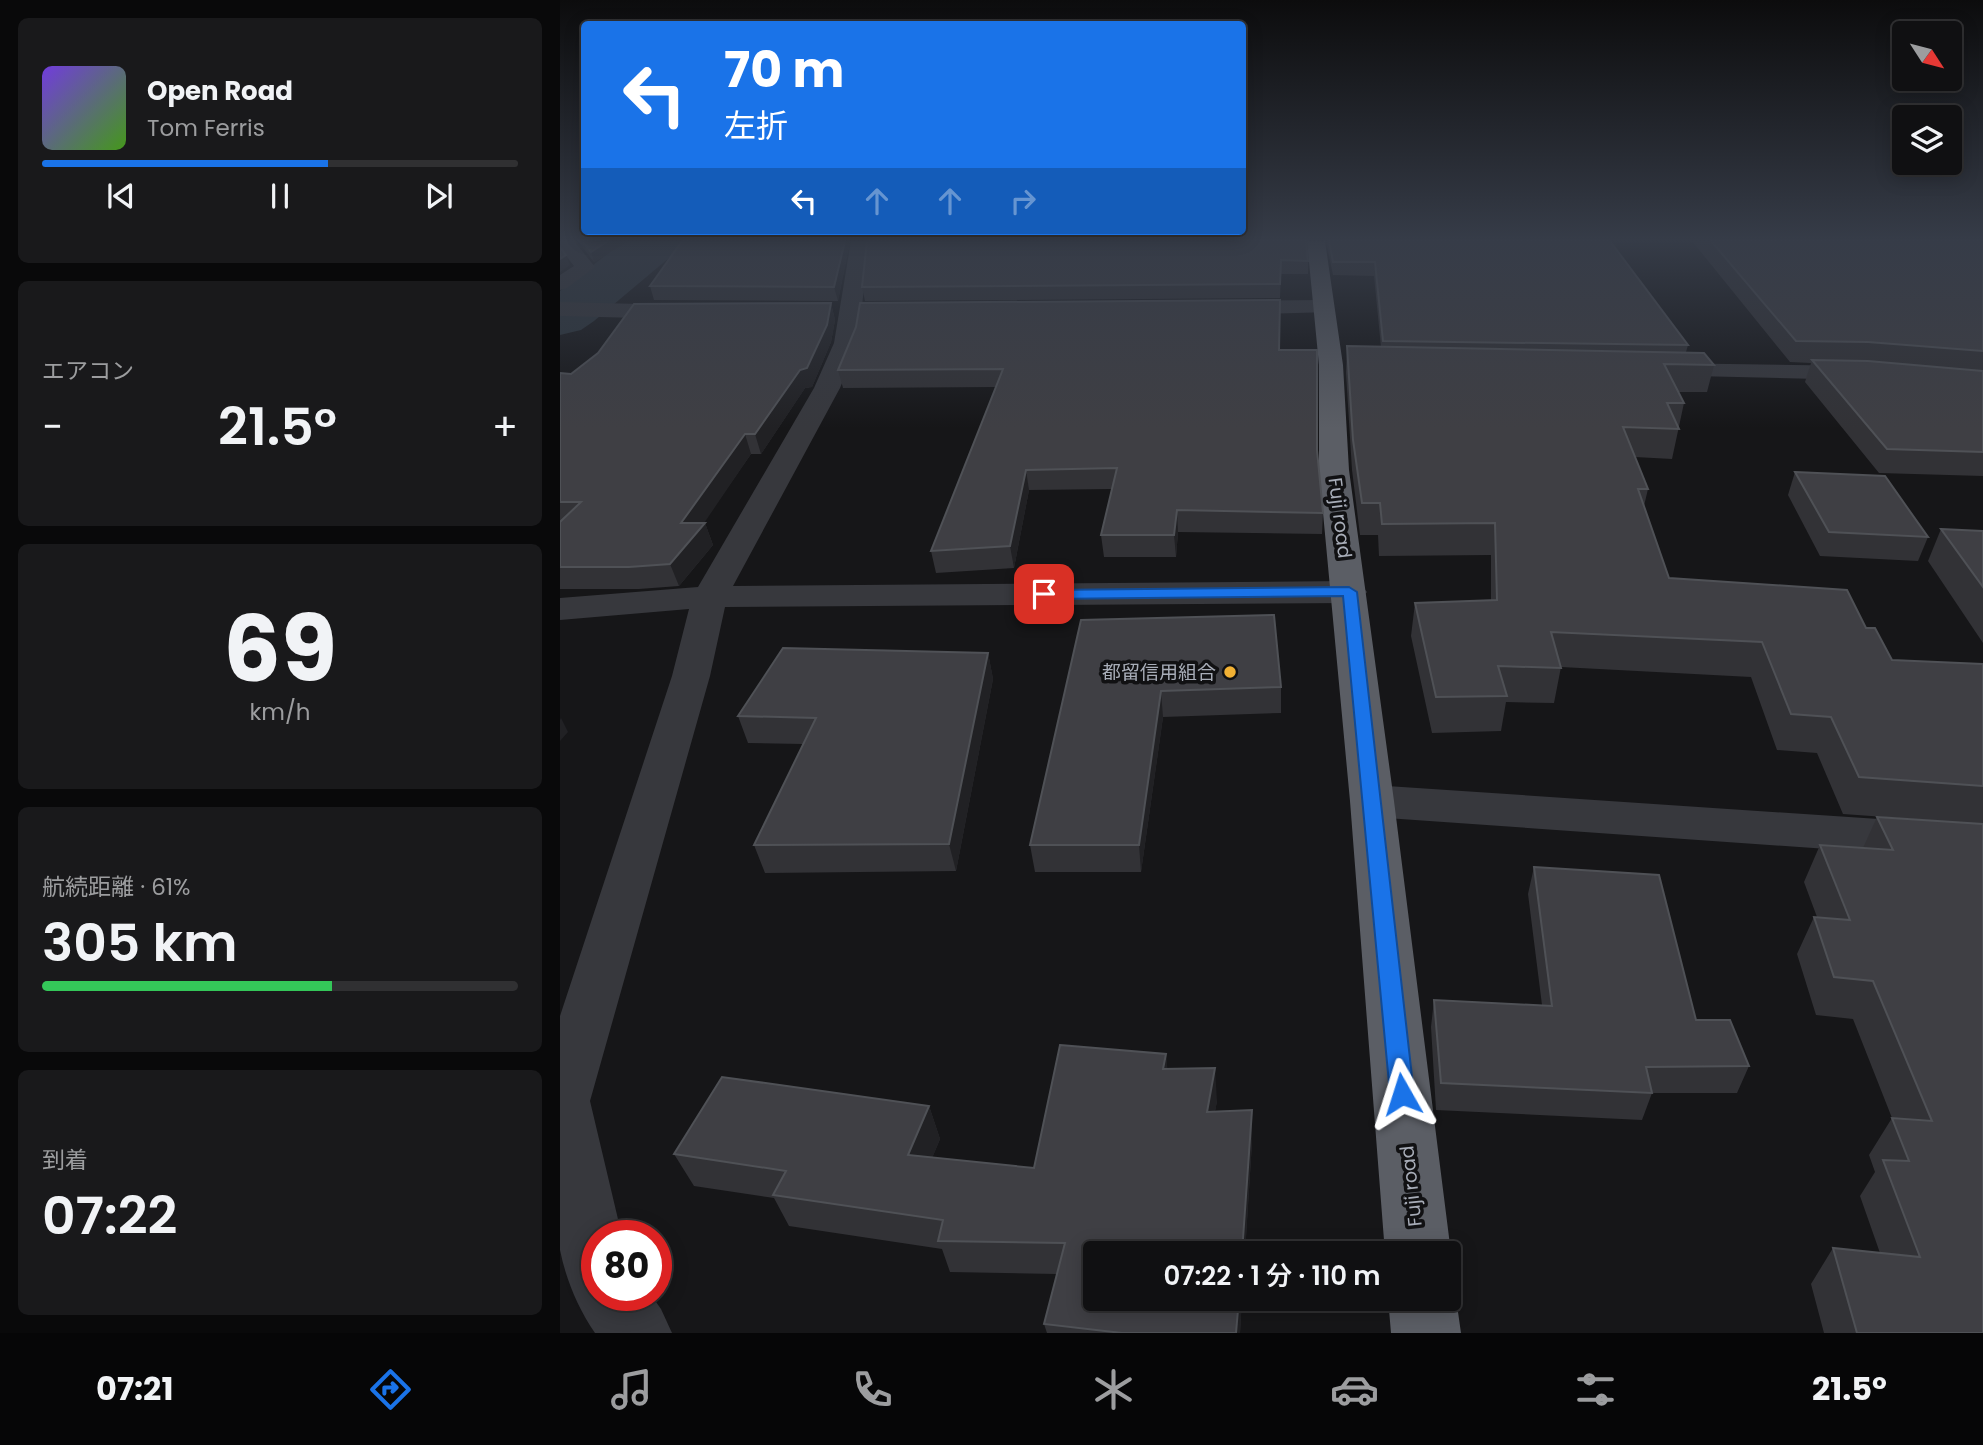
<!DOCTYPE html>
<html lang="ja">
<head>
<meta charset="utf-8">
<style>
	body { margin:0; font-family:Poppins,"Noto Sans JP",sans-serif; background:#19191b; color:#f1f3f6; height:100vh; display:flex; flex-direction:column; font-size:26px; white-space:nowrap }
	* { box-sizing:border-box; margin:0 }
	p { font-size:23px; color:#9c9d9f }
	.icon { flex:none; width:38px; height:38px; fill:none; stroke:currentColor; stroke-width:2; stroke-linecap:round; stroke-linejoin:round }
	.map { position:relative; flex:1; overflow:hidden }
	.details { display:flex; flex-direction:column; gap:18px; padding:18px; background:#09090a; width:560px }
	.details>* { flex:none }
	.top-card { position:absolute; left:21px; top:21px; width:665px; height:214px; border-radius:7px; box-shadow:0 4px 18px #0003,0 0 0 2px #303032; background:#1a73e8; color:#fff; overflow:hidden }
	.needle { width:46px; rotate:126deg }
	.buttons { position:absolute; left:1332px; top:21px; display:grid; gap:14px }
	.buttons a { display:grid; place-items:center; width:70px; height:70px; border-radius:7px; background:#101012; box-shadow:0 4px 18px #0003,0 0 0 2px #303032; font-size:35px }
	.speed { position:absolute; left:21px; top:1220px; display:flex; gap:14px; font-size:35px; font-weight:700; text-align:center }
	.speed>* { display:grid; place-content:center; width:91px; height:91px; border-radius:50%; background:#101012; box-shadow:0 4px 18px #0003,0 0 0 2px #303032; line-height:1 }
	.speed .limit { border:10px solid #d22; background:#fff; color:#111 }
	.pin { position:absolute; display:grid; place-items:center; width:60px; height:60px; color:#fff; margin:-30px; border-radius:14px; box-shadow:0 4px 10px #0006 }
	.me { position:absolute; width:77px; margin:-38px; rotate:354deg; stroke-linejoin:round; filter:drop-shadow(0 0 5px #0008) }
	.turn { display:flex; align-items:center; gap:24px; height:147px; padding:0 28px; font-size:32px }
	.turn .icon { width:91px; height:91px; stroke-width:2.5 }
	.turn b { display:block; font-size:49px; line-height:60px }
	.lanes { display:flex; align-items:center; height:66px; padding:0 28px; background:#0003; justify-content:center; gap:35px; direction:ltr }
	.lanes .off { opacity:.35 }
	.big { font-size:52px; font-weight:600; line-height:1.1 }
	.details .card { flex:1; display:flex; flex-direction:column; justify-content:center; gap:10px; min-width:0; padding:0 24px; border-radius:10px; background:#19191b }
	.details .dial { align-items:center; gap:0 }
	.dial b { font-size:91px; line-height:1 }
	.song { display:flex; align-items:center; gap:21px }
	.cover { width:84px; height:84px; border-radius:10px; background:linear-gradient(135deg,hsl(260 70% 55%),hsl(100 70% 35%)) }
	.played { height:7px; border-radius:4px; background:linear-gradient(90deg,#1a73e8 60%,#303032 60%) }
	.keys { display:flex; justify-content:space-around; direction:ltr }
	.heat { display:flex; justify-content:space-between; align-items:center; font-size:38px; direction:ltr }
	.charge { height:10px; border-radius:5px; background:linear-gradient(90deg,#34c759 61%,#303032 0) }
	.trip { position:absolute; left:523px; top:1241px; width:378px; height:70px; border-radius:7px; background:#101012; box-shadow:0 4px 18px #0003,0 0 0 2px #303032; font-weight:600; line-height:70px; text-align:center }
	.dock { display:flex; height:112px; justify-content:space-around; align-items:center; background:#060607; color:#9c9d9f }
	.dock .icon { width:49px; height:49px }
	.dock .current { color:#1a73e8 }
	.dock b { font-size:32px; color:#f1f3f6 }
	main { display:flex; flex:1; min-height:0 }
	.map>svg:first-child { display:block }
</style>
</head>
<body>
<main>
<section class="details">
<div class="card">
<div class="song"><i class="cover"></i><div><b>Open Road</b><p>Tom Ferris</p></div></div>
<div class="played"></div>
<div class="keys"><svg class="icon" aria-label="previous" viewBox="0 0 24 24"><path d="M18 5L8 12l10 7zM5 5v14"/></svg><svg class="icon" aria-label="pause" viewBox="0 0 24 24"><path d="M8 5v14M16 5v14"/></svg><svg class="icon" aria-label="next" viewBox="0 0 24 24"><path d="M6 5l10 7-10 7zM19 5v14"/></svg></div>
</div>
<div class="card"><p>エアコン</p>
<div class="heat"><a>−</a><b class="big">21.5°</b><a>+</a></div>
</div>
<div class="card dial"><b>69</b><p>km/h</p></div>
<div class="card"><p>航続距離 · 61%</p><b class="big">305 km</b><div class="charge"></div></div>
<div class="card"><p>到着</p><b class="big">07:22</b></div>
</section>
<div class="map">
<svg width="1423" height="1333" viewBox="0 0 1423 1333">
	<rect width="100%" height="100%" fill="#161618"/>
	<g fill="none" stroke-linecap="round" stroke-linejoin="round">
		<polygon fill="#2c353c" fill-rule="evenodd" points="64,241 123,241 116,252 34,321 21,330 0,335 0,291"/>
		<g fill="#37383d" fill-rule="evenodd">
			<polygon points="0,241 14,241 35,267 7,288 0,290 0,275 14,266 0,248"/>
			<path d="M291 241H309L298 343 280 388 173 586 789 581 801 585 807 592 801 599 789 603 165 607 150 676 30 1101 62 1236H37V1295H91L101 1309 112 1333H35C18 1308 6 1280 0 1250V1016L112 676 129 609 0 620V598L138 587 254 388 274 343Z"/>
			<polygon points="762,300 770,302 773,307 770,312 667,315 659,313 656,308 659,303 667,301"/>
			<polygon points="0,302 120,305 128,307 131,312 128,317 120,319 0,316"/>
			<polygon points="1100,363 1299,366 1308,368 1311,373 1308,378 1299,380 1091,375 1088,370 1091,365"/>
			<polygon points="812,785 1423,826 1423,860 812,817 796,812 790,801 796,790"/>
		</g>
		<g fill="#5b5e65" fill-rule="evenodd">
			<polygon points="747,241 765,241 783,365 789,470 834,801 891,1253 889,1257 889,1253 825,1253 790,801 759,470 759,365"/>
			<polygon points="889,1282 896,1298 901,1333 831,1333 828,1298 889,1298"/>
		</g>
	</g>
	<g fill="#323236">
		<polygon points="18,241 69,241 34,262"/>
		<polygon points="290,241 278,301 94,300 90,286"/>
		<polygon points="307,241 748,261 748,274 721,274 720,298 305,301 302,287"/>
		<polygon points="766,241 1050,241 1128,345 1126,352 1154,365 1147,392 1118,392 1124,403 1112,459 1075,457 1088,489 1084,506 1109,578 1306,628 1332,660 1423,664 1423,824 1283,814 1257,753 1217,750 1191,677 1001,667 994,703 946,702 941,731 872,733 851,636 855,603 931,601 931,555 819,556 818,535 800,535 792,470 786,373 787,346 821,347 814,276 773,275"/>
		<polygon points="1132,241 1423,241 1423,476 1319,473 1245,382 1251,363 1230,362"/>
		<polygon points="271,303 275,320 271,342 252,387 245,388 201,454 191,454 143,523 145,523 153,545 119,586 79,589 0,589 0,373 11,374"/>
		<polygon points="719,350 757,450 763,513 762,534 618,532 616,557 544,557 541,535 552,489 469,490 454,568 376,573 371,551 436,387 283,388 278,370"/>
		<polygon points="1235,472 1368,537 1358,561 1260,556 1228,495"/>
		<polygon points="1381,529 1423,531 1423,643 1368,561"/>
		<polygon points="521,620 721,687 721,713 603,717 581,872 475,872 470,845"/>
		<polygon points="428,653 433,679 396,871 205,873 194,845 243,744 188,743 178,716"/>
		<polygon points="1317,817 1423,824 1423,1333 1264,1333 1251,1284 1273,1248 1320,1253 1300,1196 1315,1172 1309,1155 1332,1118 1293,1019 1256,1015 1237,954 1254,917 1257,917 1244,882 1260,845 1303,848"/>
		<polygon points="974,867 1136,1020 1189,1066 1177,1093 1092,1093 1082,1120 876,1110 871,1027 874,1000 982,1005 968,894"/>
		<polygon points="606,1054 607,1069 657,1101 655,1111 692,1110 692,1142 685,1253 536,1253 536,1298 682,1298 680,1333 487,1333 484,1324 497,1274 390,1272 382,1249 229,1226 214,1198 134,1186 114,1154 369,1106 380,1139 372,1158 474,1168"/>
	</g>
	<g fill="#212124">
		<polygon points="48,241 69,241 34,262 31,252"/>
		<polygon points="285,241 290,241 278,301 274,287"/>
		<polygon points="6,255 10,265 0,272 0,259"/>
		<polygon points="271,303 275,320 271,342 252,387 245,388 201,454 195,434"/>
		<polygon points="185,434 191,454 136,535 145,523 153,545 119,586 110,564 121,523"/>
		<polygon points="466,470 469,490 454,568 450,546"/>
		<polygon points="617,510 618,532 616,557 614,535"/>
		<polygon points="428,653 433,679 396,871 389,844"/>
		<polygon points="601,691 603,717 581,872 579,845"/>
		<polygon points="1,718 8,732 0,741 0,720"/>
		<polygon points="606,1054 609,1086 603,1069"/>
		<polygon points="655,1068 657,1101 649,1144 647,1112"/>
		<polygon points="369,1106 380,1139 360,1187 348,1155"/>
		<polygon points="692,1110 692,1142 685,1253 682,1253"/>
		<polygon points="679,1298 682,1298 680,1333 676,1333"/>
	</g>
	<g fill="#3f3f44" stroke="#4f5156" stroke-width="2">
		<polygon points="22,241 48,241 31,252"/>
		<polygon points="122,241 285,241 274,287 90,286"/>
		<polygon points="307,241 746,241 748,261 721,260 720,284 302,287"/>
		<polygon points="769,241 1050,241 1128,345 823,341 815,262 773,262"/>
		<polygon points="1151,241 1423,241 1423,351 1308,342 1236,341"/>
		<polygon points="0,247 6,255 0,259"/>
		<polygon points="720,300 719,350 757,350 757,450 763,513 617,510 614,535 541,535 557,468 466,470 450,546 371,551 443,369 278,370 296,327 300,303"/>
		<polygon points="271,303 267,325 247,368 240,370 195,434 185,434 121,523 145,523 110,564 69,567 0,567 0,522 21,502 0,502 0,373 11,374 38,353 74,304"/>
		<polygon points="787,346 1144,353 1154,365 1104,364 1124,403 1107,403 1119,429 1063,427 1088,489 1078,489 1109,578 1287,590 1306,628 1315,628 1332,660 1423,664 1423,786 1299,777 1271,717 1231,714 1202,642 991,632 1001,668 938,666 947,696 876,697 855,603 937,600 935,523 822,524 820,503 802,503 793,440"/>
		<polygon points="1252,360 1308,361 1423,371 1423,452 1327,449"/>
		<polygon points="1235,472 1325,476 1368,537 1269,532"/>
		<polygon points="1381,529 1423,531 1423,587"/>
		<polygon points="714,615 721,687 601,691 579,845 470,845 521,620"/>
		<polygon points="223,648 428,653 389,844 194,845 256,718 178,716"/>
		<polygon points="1317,817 1423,824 1423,1333 1297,1333 1273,1248 1360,1257 1323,1160 1349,1161 1332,1118 1372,1121 1313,981 1274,977 1254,917 1290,920 1260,845 1333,850"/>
		<polygon points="974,867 1099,875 1136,1020 1170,1020 1189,1066 1086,1067 1092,1093 881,1083 874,1000 992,1006"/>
		<polygon points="500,1045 606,1054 603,1069 655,1068 647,1112 692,1110 682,1253 536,1253 536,1298 679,1298 676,1333 562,1333 484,1324 505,1243 378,1241 383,1220 213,1195 226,1171 114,1154 162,1077 369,1106 348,1155 474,1168"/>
	</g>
	<linearGradient id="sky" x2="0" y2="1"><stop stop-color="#0c0c0d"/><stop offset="0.56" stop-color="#363c48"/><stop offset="1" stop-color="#363c48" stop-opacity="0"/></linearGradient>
	<rect width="1423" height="428" fill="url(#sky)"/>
	<polygon fill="#1a73e8" stroke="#114b97" stroke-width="2" points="789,587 797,592 854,1094 850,1101 842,1105 833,1101 830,1094 783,596 484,599 476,594 484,590"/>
	<circle fill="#f2b134" stroke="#111113" stroke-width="2.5" cx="670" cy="672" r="7"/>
	<g text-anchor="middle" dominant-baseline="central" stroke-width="7" stroke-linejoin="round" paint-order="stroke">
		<g font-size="19" fill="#a8adb8" stroke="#111113">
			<text transform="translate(780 518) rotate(83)">Fuji road</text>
			<text transform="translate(851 1186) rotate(-96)">Fuji road</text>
		</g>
		<g font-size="19" fill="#a8adb8" stroke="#111113" text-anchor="end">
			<text x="656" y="672">都留信用組合</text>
		</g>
	</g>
</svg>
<div class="buttons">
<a><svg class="needle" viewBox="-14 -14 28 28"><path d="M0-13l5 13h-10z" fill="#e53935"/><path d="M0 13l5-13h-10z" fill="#9c9d9f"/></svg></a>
<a><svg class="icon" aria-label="layers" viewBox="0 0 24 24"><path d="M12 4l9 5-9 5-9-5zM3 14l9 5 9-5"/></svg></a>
</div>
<div class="speed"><div class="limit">80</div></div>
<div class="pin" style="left:484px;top:594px;background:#d93025"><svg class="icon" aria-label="arrive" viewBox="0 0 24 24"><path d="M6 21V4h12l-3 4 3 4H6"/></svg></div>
<svg class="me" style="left:842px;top:1094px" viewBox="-20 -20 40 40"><path d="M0-17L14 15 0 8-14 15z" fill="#1a73e8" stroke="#fff" stroke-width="4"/></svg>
<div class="trip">07:22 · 1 分 · 110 m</div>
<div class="top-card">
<div class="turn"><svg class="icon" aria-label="left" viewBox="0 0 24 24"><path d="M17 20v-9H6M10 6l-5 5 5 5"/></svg><div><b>70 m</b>左折</div></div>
<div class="lanes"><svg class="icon" aria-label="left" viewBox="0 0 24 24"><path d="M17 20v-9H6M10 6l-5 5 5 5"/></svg><svg class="icon off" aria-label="ahead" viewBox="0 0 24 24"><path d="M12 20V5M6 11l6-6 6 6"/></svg><svg class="icon off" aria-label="ahead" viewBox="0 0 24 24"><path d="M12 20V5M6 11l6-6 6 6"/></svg><svg class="icon off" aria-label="right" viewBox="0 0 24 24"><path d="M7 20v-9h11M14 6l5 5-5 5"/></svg></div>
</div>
</div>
</main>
<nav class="dock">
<b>07:21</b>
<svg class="icon current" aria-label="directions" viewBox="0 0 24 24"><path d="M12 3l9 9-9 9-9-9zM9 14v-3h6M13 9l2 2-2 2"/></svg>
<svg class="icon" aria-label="music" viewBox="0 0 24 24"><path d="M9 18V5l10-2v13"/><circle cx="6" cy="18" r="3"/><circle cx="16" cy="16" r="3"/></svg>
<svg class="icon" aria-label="phone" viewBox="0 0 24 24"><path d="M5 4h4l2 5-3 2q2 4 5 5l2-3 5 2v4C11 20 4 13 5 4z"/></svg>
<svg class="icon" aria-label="climate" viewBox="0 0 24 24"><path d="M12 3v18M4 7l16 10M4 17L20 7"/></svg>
<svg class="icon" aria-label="car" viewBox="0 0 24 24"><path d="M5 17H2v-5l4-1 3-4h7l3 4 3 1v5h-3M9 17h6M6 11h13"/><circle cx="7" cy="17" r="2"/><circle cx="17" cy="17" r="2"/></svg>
<svg class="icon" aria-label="filters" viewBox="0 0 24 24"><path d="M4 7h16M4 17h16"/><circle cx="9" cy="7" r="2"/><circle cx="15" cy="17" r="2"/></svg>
<b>21.5°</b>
</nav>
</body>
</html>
